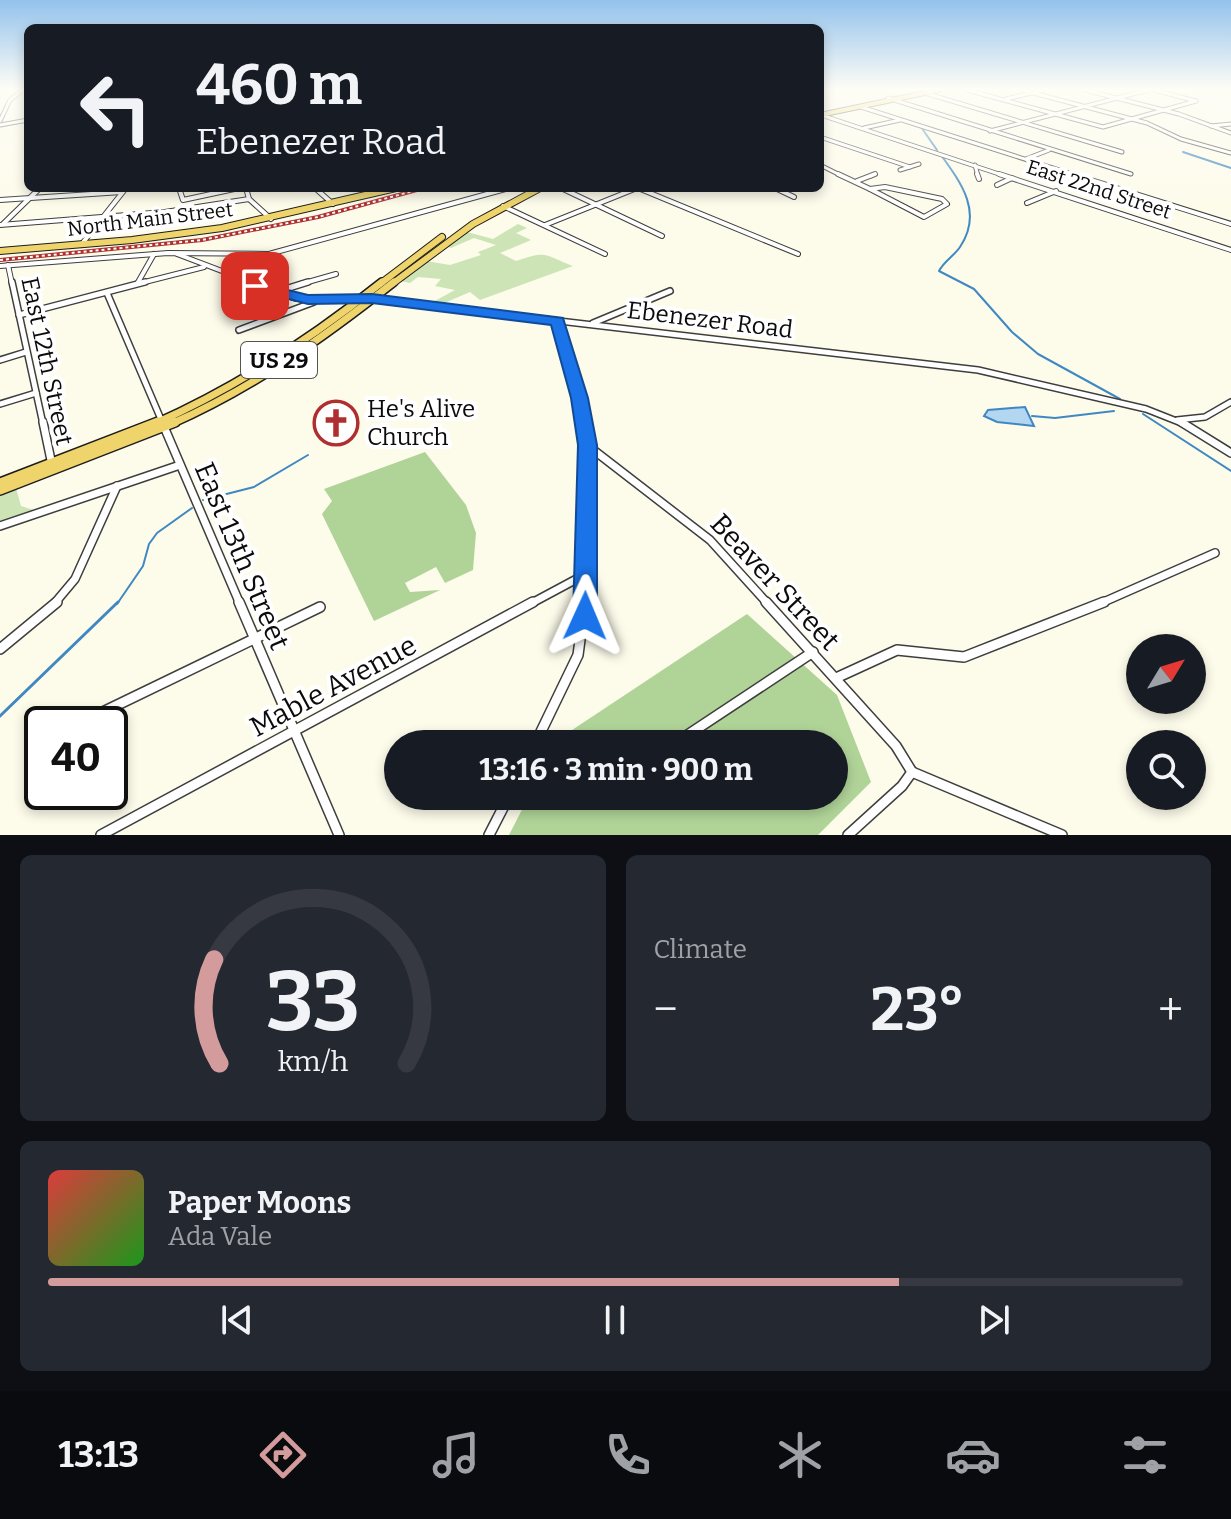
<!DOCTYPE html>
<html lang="en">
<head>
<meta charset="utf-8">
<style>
	body { margin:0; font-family:Bitter,serif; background:#242831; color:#f1f3f6; height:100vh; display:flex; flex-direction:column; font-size:30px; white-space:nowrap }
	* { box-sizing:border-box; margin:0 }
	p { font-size:26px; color:#9ea1a6 }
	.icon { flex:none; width:44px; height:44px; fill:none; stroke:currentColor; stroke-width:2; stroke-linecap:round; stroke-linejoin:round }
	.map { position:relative; height:835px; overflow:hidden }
	.panel { display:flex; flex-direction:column; gap:20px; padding:20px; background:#0d0f14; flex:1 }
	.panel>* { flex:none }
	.top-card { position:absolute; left:24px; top:24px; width:800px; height:168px; border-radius:12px; box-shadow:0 4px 12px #0003; background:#171b24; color:#f1f3f6; overflow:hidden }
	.needle { width:52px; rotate:52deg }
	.fabs { position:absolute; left:1126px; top:634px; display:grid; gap:16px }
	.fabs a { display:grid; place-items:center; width:80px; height:80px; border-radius:50%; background:#171b24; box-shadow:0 4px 12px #0003; font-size:40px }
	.speed { position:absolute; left:24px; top:706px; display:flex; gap:16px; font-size:40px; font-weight:700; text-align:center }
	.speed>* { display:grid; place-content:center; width:104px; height:104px; border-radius:50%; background:#171b24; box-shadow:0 4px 12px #0003; line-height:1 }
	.speed .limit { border:4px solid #111; border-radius:12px; background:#fff; color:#111 }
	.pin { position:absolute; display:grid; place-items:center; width:68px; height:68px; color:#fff; margin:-34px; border-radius:16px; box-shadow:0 4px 12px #0006 }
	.me { position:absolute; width:88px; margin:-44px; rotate:1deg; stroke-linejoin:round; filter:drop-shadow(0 0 6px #0008) }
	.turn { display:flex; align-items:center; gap:28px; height:168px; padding:0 40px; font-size:36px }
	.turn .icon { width:104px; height:104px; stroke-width:2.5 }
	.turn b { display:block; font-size:56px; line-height:68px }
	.big { font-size:60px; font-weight:700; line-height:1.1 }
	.panel .tile { flex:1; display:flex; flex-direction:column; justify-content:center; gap:12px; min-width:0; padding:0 28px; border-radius:12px; background:#242831 }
	.panel .dial { align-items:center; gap:0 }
	.dial svg { height:208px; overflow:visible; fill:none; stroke:#363941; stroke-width:7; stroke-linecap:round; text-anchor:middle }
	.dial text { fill:#f1f3f6; stroke:none }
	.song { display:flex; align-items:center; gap:24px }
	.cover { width:96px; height:96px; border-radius:12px; background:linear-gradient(135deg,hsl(0 70% 55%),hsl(120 70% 35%)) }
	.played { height:8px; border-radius:4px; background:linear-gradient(90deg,#d39b9c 75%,#363941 75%) }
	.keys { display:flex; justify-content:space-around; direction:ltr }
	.heat { display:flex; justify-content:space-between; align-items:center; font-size:44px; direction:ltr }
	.panel .tiles { flex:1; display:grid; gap:20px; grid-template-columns:1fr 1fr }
	.tile:last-child { grid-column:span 2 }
	.trip { position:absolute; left:384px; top:730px; width:464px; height:80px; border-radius:40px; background:#171b24; box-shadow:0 4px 12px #0003; font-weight:700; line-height:80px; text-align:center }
	.dock { display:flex; height:128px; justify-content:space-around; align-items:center; background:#090b0e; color:#9ea1a6 }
	.dock .icon { width:56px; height:56px }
	.dock .active { color:#d39b9c }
	.dock b { font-size:36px; color:#f1f3f6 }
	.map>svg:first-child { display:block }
</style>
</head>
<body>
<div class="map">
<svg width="1231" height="835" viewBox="0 0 1231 835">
	<rect width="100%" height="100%" fill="#fdfbea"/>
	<g fill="#cde4b7">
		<path d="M518 224 527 228 516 233 531 240 500 253 516 261C549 250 543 255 573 266L480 300 470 292 442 304 431 303 455 290 435 286 441 279 418 277 410 283 400 281 426 261 450 265 481 255 478 252 496 245 474 238 451 248 445 245 467 232 493 239Z"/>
		<polygon points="16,488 21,506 37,511 0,524 0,494"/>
	</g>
	<g fill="#b0d498">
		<polygon points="425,452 466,505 476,533 473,570 445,583 436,567 405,583 410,592 440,590 374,621 322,514 332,501 324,489"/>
		<polygon points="747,614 837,695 871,782 818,835 509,835 529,796 834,796 834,744 555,744 557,740"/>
	</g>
	<polygon fill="#b3d7f1" stroke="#4088c2" stroke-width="2" points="1025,407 1034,426 997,422 984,416 988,410"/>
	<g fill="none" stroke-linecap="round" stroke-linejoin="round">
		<g stroke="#4088c2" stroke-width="2">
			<polyline points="921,127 937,150"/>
			<polyline points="1183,152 1231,168"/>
			<path d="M941 155C962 184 983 213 960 247 954 256 944 261 939 271L974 289 1012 332 1038 354 1120 399"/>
			<polyline points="1143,414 1231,471"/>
			<polyline points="1032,416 1055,418 1114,411"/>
			<polyline points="203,500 254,487 308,455"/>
			<polyline points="117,604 143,566 149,544 157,533 192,508"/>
		</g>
		<polyline stroke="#4088c2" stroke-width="3" points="0,716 118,602"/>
		<g stroke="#3e3e3e" stroke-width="5">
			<g id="minor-far4">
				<polyline points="967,90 1103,127 1196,101"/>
				<polyline points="1022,90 1147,123 1181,139 1231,153"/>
				<polyline points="1085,90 1179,114 1231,133"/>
				<polyline points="1154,90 1196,101"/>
				<polyline points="925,93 1122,152"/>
				<polyline points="888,98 1131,174"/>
				<polyline points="1006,99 1044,90"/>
				<polyline points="861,107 1078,176"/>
				<polyline points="821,115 1005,176"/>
				<polyline points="0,121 10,100 23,90"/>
				<polyline points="0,125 28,120"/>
				<polyline points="1211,126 1231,124"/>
				<polyline points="864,128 900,120"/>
				<polyline points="990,131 1148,90"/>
				<polyline points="820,137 910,167"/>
				<polyline points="1026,159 1049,150"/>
				<polyline points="820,165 842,176"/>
				<polyline points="975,165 978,176"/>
				<polyline points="900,170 919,164"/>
				<polyline points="871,176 875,174"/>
			</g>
		</g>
		<g stroke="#3e3e3e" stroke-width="6">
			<g id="minor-far3">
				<polyline points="838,174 870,189"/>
				<polyline points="977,174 979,179"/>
				<polyline points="999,174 1231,250"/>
				<polyline points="1072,174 1231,224"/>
				<polyline points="857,181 875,174"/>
				<polyline points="997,185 1012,178"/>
				<polygon points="885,187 942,199 947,204 924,217 870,189"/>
				<polyline points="179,188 183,200 239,188"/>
				<polyline points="246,188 249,199 271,219"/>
				<polyline points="315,188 333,204"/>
				<polyline points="561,188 662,236"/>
				<polyline points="638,188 798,254"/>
				<polyline points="775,188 794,197"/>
				<polyline points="0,200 122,192"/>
				<polyline points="1027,203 1056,191"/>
				<polyline points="503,206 605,254"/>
				<polyline points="3,224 40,188"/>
				<polyline points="0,225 165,212 249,199"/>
				<polyline points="545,225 637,188"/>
				<polyline points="81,245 126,188"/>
				<polyline points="177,254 256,284"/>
				<polyline points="8,265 12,284"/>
				<polyline points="0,266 168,253 269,254 509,188"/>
				<polyline points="137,284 154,254"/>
				<polyline points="137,284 204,267"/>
				<polyline points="301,284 336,274"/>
			</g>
		</g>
		<g stroke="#3e3e3e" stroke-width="8">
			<g id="minor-far2">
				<polyline points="12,282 43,424"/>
				<polyline points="250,282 296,298 359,299"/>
				<polyline points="276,292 308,282"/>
				<polyline points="107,293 163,424"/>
				<polyline points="371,299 978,370 1146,409 1184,424"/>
				<polyline points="19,315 145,282"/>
				<polyline points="558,322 583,424"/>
				<polyline points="593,323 670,291"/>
				<polyline points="239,330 314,302"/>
				<polyline points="0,360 26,352"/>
				<polyline points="0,404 36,393"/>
				<polyline points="1177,420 1205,417 1231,402"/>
			</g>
		</g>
		<g stroke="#3e3e3e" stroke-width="10">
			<g id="minor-far1">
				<polyline points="43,422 52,465"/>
				<polyline points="162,422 240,604"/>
				<polyline points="583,422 587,445 585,604"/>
				<polyline points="1181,422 1231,453"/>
				<polyline points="587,445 710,540 768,604"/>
				<polyline points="0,526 180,465"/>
				<polyline points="54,604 75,579 117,486"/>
				<polyline points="530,604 586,574"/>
				<polyline points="1099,604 1215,553"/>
			</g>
		</g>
		<g stroke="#3e3e3e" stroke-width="12">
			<g id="minor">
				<polyline points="239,602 339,835"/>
				<polyline points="766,602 896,746 912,772"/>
				<polyline points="0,649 57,602"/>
				<polyline points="836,678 897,650 964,657 1104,602"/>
				<polyline points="78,724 320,607"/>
				<polyline points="535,744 578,655 585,602"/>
				<polyline points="674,744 813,652"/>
				<polyline points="912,772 1062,835"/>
				<polyline points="101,835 533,602"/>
				<polyline points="489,835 509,796"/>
				<polyline points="848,835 902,786 912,772"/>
			</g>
		</g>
		<g stroke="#1c1c1c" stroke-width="6">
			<polyline id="major-far3" points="820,115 939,90"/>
		</g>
		<g stroke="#1c1c1c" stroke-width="8">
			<g id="major-far2">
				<polyline points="0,251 132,240 222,228 396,188"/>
				<polyline points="380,284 442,237"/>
				<polyline points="392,284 473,224 540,188"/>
			</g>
		</g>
		<g stroke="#1c1c1c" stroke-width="10">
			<g id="major-far1">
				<path d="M154 424C237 387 311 339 382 282"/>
				<path d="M171 424C253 388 323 338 394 282"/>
			</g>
		</g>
		<g stroke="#1c1c1c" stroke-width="12">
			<g id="major">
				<polyline points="0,483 158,422"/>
				<polyline points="0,490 175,422"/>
			</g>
		</g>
		<use href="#minor-far4" stroke="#fff" stroke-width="3"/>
		<use href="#minor-far3" stroke="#fff" stroke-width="4"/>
		<use href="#minor-far2" stroke="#fff" stroke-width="5"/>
		<use href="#minor-far1" stroke="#fff" stroke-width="7"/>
		<use href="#minor" stroke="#fff" stroke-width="9"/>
		<use href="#major-far3" stroke="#eed46a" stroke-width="4"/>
		<use href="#major-far2" stroke="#eed46a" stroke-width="6"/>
		<use href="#major-far1" stroke="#eed46a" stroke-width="7"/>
		<use href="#major" stroke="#eed46a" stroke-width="9"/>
		<g stroke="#af2f2f" stroke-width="4">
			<polyline id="rail" points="0,260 202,240 318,217 424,188"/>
		</g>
		<use href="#rail" stroke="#fff" stroke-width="2" stroke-dasharray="3" stroke-linecap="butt"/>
	</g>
	<linearGradient id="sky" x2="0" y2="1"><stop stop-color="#93c2ec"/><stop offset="0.43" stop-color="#fefdf6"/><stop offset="1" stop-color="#fefdf6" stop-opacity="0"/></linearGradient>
	<rect width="1231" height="207" fill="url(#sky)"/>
	<polygon fill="#1a73e8" stroke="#114b97" stroke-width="2" points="255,282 308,295 372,294 563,318 588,398 597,445 597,616 593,623 585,626 577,623 573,616 578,445 571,398 551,325 372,303 308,304 250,289 250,283"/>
	<defs>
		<g id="church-ring" transform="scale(2.3)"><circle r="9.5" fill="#fff" stroke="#af2f2f" stroke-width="1.5"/><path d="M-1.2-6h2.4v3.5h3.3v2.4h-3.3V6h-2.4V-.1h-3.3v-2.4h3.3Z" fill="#af2f2f"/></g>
	</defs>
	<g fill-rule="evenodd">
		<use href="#church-ring" x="336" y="423"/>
	</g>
	<g text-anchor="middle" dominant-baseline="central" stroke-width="8" stroke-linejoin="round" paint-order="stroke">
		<g font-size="20" fill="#0b0b0b" stroke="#fff">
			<text transform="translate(1099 189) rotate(18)">East 22nd Street</text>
			<text transform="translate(150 219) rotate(-7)">North Main Street</text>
		</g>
		<rect fill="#fff" stroke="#545454" stroke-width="2" x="241" y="342" width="76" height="36" rx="6"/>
		<g font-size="22" font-weight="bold" fill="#0b0b0b">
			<text x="279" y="360">US 29</text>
		</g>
		<g font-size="24" fill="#0b0b0b" stroke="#fff">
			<text transform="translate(710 320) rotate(7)">Ebenezer Road</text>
			<text transform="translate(47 361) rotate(78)">East 12th Street</text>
		</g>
		<g font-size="24" fill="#0b0b0b" stroke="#fff" text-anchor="start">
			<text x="367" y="409">He's Alive<tspan x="367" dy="28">Church</tspan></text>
		</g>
		<g font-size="28" fill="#0b0b0b" stroke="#fff">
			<text transform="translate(242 556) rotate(67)">East 13th Street</text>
			<text transform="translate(775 582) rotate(47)">Beaver Street</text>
			<text transform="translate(333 686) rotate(-28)">Mable Avenue</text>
		</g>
	</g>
</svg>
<div class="fabs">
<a><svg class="needle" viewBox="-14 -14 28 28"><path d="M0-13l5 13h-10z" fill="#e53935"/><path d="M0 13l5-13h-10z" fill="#9ea1a6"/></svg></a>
<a><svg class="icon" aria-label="search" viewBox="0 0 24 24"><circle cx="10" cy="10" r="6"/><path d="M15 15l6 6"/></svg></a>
</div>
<div class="speed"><div class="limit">40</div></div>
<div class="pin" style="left:255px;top:286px;background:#d93025"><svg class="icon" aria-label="arrive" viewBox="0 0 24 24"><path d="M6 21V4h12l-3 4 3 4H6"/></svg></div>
<svg class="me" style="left:585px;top:616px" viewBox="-20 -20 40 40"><path d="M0-17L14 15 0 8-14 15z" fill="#1a73e8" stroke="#fff" stroke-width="4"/></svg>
<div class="trip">13:16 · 3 min · 900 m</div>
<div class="top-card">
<div class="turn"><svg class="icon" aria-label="left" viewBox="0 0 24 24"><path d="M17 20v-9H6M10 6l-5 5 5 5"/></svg><div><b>460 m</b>Ebenezer Road</div></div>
</div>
</div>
<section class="panel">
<div class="tiles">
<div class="tile dial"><svg viewBox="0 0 100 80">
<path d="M14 69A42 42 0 1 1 86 69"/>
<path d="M14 69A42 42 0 0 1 12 29" stroke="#d39b9c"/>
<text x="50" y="56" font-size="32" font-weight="700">33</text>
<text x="50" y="72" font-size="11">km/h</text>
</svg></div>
<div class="tile"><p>Climate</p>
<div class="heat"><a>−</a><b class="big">23°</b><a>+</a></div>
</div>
<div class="tile">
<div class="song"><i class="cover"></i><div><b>Paper Moons</b><p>Ada Vale</p></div></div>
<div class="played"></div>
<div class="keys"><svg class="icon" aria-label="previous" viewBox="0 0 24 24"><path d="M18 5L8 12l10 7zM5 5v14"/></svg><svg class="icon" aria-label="pause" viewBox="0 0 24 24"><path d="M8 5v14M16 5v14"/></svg><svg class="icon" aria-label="next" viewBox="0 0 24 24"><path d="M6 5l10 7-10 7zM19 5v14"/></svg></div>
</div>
</div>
</section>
<nav class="dock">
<b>13:13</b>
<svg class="icon active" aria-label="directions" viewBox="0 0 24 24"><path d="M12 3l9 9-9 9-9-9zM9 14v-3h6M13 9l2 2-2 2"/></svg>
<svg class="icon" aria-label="music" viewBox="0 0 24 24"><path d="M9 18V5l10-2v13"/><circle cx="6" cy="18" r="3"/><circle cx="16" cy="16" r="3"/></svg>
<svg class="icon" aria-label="phone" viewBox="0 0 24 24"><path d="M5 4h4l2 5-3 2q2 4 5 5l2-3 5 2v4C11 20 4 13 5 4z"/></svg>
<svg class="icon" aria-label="climate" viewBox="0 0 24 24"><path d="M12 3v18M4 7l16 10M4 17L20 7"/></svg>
<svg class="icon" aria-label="car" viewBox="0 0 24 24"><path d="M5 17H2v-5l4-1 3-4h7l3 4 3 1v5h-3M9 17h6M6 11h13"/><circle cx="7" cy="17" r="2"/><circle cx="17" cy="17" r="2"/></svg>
<svg class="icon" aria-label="filters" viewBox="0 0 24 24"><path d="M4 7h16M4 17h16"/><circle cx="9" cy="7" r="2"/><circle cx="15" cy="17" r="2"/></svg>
</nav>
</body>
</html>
